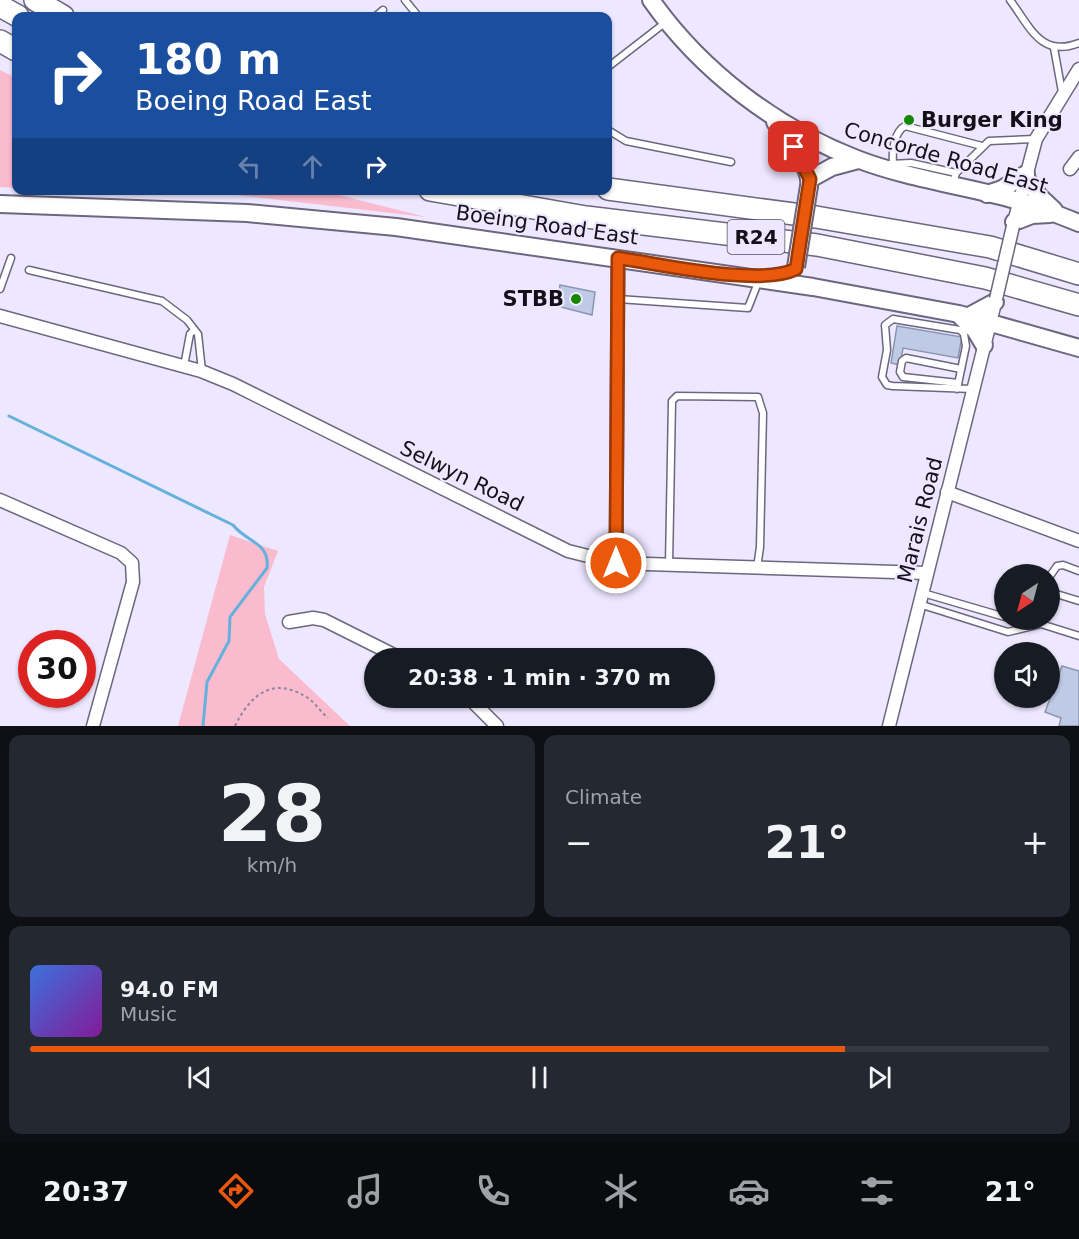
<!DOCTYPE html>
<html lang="en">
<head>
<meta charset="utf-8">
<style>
	body { margin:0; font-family:"DejaVu Sans",sans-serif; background:#242831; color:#f1f3f6; height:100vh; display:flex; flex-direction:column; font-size:22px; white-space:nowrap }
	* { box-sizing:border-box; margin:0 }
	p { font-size:20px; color:#9ea1a6 }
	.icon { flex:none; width:33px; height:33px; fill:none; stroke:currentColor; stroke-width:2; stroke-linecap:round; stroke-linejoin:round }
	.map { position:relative; height:726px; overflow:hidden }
	.panel { display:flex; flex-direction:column; gap:9px; padding:9px; background:#0d0f14; flex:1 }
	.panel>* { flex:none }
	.hud { position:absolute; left:12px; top:12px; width:600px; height:183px; border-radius:12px; box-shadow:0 2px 4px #0004; background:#1a4fa0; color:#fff; overflow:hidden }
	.needle { width:39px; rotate:216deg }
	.buttons { position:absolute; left:994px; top:564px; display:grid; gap:12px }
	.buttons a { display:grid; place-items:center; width:66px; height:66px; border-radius:50%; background:#171b24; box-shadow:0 2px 4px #0004; font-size:30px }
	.speed { position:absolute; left:18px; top:630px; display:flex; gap:12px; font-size:30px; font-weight:700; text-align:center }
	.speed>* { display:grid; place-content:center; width:78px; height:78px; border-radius:50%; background:#171b24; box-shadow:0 2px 4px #0004; line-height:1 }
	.speed .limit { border:9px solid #d22; background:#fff; color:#111 }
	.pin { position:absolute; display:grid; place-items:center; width:51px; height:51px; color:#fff; margin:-26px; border-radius:12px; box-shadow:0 3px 9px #0006 }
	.me { position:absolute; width:66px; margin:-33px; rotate:0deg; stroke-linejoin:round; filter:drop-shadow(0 0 4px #0008) }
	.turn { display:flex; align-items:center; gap:21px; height:126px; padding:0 24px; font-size:27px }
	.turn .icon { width:78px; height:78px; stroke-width:2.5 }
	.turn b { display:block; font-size:42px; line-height:51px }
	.lanes { display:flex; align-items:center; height:57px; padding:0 24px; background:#0003; justify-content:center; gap:30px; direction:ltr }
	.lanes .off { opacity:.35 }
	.big { font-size:45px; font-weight:700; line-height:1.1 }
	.panel .card { flex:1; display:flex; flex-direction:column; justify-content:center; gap:9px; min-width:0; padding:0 21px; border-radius:12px; background:#242831 }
	.panel .dial { align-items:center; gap:0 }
	.dial b { font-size:78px; line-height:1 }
	.song { display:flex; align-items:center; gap:18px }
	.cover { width:72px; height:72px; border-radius:9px; background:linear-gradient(135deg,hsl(220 70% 55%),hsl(290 70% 35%)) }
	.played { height:6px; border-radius:3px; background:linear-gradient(90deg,#ea580c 80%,#363941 80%) }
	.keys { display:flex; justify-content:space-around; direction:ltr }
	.heat { display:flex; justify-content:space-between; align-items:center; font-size:33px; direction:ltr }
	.panel .tiles { flex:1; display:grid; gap:9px; grid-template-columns:1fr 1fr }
	.card:last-child { grid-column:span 2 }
	.trip { position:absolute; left:364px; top:648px; width:351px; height:60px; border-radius:30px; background:#171b24; box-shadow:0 2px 4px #0004; font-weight:700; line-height:60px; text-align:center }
	.tab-bar { display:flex; height:96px; justify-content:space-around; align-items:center; background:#090b0e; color:#9ea1a6 }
	.tab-bar .icon { width:42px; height:42px }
	.tab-bar .on { color:#ea580c }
	.tab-bar b { font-size:27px; color:#f1f3f6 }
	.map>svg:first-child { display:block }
</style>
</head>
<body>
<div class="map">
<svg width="1079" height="726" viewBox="0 0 1079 726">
	<rect width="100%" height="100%" fill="#ede7ff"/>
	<g fill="#fbbbce">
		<polygon points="0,70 16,78 16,188 0,187"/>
		<polygon points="94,191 323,191 426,217 237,195"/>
		<polygon points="230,535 278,551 264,587 265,614 279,659 350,726 178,726"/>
	</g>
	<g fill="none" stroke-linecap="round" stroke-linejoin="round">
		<path stroke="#64b1dc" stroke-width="3" d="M9 416 233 525C246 542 270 542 267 568L230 617 229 641 207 682 203 726"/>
	</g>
	<g fill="#bfcbe6" stroke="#8a95af" stroke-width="1.5">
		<polygon points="560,285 595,292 592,315 557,306"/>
		<polygon points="897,326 962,337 958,358 903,348 900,365 891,363"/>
		<polygon points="1062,666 1079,671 1079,726 1059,726 1061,718 1045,712"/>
	</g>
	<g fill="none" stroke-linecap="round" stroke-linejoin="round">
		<g stroke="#6c667f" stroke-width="9">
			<g id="service">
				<polyline points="405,0 418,16"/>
				<path d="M1010 0C1030 27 1041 58 1079 43"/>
				<polyline points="376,16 383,10"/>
				<polyline points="1054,48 1062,92"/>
				<polyline points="608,67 666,22"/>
				<polyline points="608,130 626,141 731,162"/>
				<path d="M893 163C892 151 894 132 905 126L982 146"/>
				<polyline points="889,164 911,163 956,173"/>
				<polyline points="953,184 956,173 989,141 1035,139"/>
				<polyline points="29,270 162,301 187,320 198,334 202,371"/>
				<polyline points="0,289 11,258"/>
				<polyline points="618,299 748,308 759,280"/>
				<polyline points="184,366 190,334 194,330"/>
				<polyline points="958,383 903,377 900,372 902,361 906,358 961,369"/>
				<polyline points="957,389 966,346 964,334 960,330 893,319 885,325 887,350 882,377 887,385 893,386 973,389"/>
				<polyline points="669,565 672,401 677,396 758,397 763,413 760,547 757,568"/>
				<polyline points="1050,576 1057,566 1063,565 1079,571"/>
				<polyline points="1050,592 1079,601"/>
				<polyline points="923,593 1005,617"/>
				<polyline points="919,604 1008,632 1041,624 1079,636"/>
				<polyline points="1013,620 1019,620"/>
			</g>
		</g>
		<g stroke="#6c667f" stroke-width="15">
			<g id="minor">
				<polyline points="1070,169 1079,157"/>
				<polyline points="1013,226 1036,139 1079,69"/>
				<polyline points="0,316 201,371 233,384 568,551 616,563 926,573"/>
				<polyline points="947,492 1079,541"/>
				<polyline points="0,500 121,553 132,563 133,582 93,726"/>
				<polyline points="616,563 618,258"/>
				<polyline points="289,622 313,618 324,620 400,658"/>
				<polyline points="469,698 497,726"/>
				<polyline points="889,726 996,299"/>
			</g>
		</g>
		<g stroke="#6c667f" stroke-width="20">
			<g id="secondary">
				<path d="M651 0C701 71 776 128 857 159 909 179 966 186 1019 201 1039 207 1059 215 1079 223"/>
				<path d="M775 122C786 136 812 168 809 186"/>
				<polyline points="1025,177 1039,196 1054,210"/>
				<polyline points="810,179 832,167 858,160"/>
				<polyline points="987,194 1002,189 1026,174"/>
				<polyline points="0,204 247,213 396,227 813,287 959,314 1079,348"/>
				<polyline points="1014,222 1032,215 1050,214"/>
				<polyline points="961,317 975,330 984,345"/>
				<polyline points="967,317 995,302"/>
			</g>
		</g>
		<g stroke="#6c667f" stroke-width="24">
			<g id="motorway">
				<polyline points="35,0 63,16"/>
				<polyline points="0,6 18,16"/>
				<polyline points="0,41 16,50"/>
				<polyline points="608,189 816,217 990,247 1079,274"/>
				<polyline points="430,190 586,217 817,245 985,278 1079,305"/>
			</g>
		</g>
		<path stroke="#8d889a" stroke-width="2" stroke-dasharray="3 3" stroke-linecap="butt" d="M235 726C250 695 273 675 308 698 315 703 321 712 328 718"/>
		<use href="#service" stroke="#fff" stroke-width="6"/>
		<use href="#minor" stroke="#fff" stroke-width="12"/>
		<use href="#secondary" stroke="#fff" stroke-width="16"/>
		<use href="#motorway" stroke="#fff" stroke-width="21"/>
		<g stroke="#6c667f" stroke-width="15" stroke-linecap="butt">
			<polyline id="minor-bridge" points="996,299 1013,226"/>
		</g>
		<g stroke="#6c667f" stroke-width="20" stroke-linecap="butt">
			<polyline id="secondary-bridge" points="796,267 809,186"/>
		</g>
		<use href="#minor-bridge" stroke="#fff" stroke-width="12"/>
		<use href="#secondary-bridge" stroke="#fff" stroke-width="16"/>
	</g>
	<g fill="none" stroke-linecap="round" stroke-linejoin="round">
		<g stroke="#983908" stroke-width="15">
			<path id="route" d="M616 563 618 258C661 264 759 287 796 269L810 179 794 147"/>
		</g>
		<use href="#route" stroke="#ea580c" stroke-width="10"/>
	</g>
	<g fill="#188700" stroke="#ede7ff" stroke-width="2">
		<circle cx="909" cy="120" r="6"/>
		<circle cx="576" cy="299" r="6"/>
	</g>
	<g text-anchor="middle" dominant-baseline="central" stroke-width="4.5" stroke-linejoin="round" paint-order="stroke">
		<rect fill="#ede7ff" stroke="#54505f" stroke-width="1.5" x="727.5" y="220" width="57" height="34" rx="4.5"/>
		<g font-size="20" font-weight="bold" fill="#13101a">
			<text x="756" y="237">R24</text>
		</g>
		<g font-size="21" font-weight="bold" fill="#13101a" stroke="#ede7ff" text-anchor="start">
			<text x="921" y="120">Burger King</text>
			<text x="564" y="299" text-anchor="end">STBB</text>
		</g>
		<g font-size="21" fill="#13101a" stroke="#ede7ff">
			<text transform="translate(946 158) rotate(16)">Concorde Road East</text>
			<text transform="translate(547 225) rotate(8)">Boeing Road East</text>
			<text transform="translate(462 476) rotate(26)">Selwyn Road</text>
			<text transform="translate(920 520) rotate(-76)">Marais Road</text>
		</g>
	</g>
</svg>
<div class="buttons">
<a><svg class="needle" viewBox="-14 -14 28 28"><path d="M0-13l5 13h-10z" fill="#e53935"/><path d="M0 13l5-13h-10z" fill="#9ea1a6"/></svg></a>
<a><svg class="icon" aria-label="sound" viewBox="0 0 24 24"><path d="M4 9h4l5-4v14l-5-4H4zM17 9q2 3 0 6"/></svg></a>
</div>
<div class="speed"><div class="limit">30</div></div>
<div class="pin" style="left:794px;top:147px;background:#d93025"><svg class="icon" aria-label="arrive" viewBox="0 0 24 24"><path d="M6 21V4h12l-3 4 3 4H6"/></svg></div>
<svg class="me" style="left:616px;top:563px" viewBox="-20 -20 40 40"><circle r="17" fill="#ea580c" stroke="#fff" stroke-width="3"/><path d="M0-11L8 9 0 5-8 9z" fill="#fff"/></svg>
<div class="trip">20:38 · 1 min · 370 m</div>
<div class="hud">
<div class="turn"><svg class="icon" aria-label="right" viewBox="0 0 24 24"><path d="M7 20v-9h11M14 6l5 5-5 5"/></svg><div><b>180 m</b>Boeing Road East</div></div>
<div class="lanes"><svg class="icon off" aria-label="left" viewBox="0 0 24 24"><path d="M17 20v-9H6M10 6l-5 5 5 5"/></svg><svg class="icon off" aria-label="ahead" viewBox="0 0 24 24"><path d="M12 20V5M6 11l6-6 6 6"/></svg><svg class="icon" aria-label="right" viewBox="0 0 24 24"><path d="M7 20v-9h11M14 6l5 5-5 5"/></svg></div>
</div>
</div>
<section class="panel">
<div class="tiles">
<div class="card dial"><b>28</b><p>km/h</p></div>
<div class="card"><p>Climate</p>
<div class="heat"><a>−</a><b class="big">21°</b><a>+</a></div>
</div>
<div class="card">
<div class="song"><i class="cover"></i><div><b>94.0 FM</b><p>Music</p></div></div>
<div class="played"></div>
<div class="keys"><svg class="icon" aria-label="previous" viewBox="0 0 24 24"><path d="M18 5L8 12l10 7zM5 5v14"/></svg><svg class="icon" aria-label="pause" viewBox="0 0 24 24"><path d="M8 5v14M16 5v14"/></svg><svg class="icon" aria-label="next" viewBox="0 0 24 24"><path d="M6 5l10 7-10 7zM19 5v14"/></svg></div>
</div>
</div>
</section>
<nav class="tab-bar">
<b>20:37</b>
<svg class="icon on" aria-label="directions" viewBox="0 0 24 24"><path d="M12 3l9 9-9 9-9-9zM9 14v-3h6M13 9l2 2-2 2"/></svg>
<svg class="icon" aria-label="music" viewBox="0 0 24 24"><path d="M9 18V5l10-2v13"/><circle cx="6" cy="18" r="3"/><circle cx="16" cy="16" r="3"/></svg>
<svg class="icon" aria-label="phone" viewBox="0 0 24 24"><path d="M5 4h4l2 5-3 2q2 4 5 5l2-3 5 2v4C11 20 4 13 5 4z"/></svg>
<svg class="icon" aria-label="climate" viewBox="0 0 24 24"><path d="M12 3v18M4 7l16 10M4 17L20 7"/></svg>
<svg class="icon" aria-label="car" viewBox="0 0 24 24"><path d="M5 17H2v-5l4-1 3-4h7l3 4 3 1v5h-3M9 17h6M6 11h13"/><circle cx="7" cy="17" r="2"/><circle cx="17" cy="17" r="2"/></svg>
<svg class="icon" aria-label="filters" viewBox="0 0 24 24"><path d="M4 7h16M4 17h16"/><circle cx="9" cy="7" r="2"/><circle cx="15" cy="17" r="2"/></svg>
<b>21°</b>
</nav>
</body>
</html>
